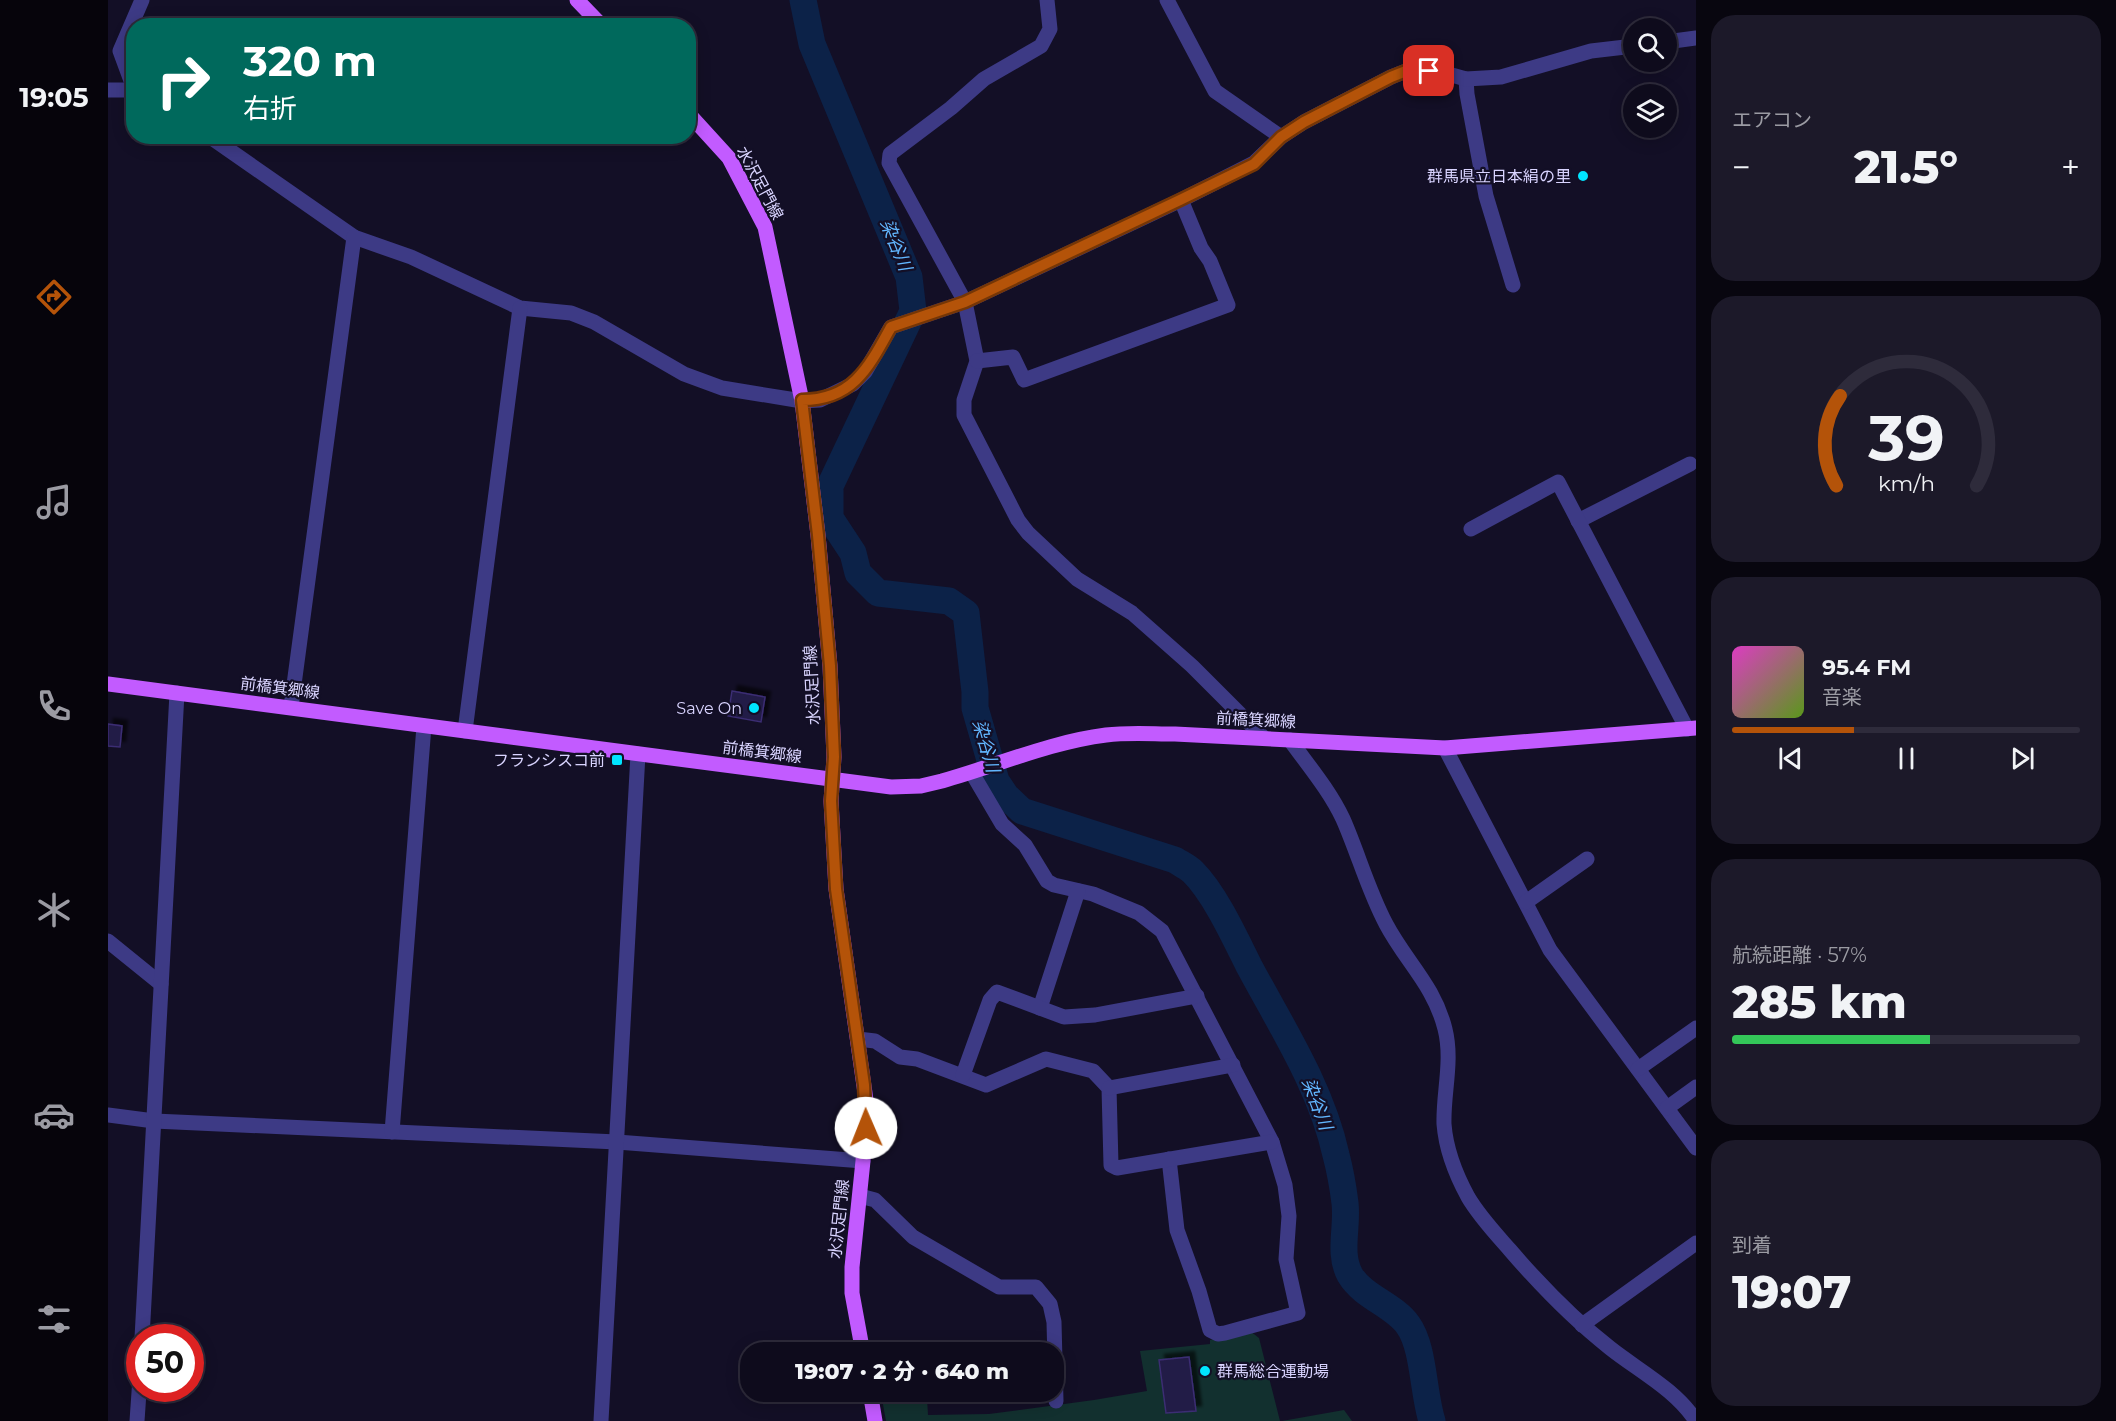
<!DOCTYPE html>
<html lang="ja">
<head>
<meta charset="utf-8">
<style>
	body { margin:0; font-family:Montserrat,"Noto Sans JP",sans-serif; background:#1c1929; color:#f1f3f6; height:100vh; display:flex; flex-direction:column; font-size:22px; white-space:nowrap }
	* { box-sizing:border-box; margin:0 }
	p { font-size:20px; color:#9b9ba3 }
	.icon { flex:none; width:33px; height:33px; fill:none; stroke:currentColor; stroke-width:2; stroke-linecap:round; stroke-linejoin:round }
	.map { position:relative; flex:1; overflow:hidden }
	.details { display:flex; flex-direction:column; gap:15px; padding:15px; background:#08060f; width:420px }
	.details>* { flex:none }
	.hud { position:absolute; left:18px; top:18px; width:570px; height:126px; border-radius:24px; box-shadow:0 3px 15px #0003,0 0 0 2px #2e2b3b; background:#00695c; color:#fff; overflow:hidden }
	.controls { position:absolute; left:1515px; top:18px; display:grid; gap:12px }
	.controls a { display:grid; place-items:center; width:54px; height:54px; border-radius:50%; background:#0e0b1c; box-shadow:0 3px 15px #0003,0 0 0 2px #2e2b3b; font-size:30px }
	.speed { position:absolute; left:18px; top:1324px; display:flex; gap:12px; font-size:30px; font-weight:700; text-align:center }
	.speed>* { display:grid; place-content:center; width:78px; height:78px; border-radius:50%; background:#0e0b1c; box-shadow:0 3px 15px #0003,0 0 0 2px #2e2b3b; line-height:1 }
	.speed .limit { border:9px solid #d22; background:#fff; color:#111 }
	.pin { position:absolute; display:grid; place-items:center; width:51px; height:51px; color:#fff; margin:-26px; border-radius:12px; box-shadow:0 3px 9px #0006 }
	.me { position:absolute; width:66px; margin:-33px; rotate:359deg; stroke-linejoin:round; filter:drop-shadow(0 0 4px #0008) }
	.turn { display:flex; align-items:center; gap:21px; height:126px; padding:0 18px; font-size:27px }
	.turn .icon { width:78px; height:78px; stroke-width:2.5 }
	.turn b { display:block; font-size:42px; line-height:51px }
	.big { font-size:45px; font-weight:800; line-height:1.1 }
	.details .tile { flex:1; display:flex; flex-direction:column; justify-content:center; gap:9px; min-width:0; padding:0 21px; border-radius:24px; background:#1c1929 }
	.details .dial { align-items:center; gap:0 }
	.dial svg { height:156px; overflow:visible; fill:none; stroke:#2e2b3b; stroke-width:7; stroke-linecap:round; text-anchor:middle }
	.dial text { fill:#f1f3f6; stroke:none }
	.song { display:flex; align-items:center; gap:18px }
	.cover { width:72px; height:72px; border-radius:9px; background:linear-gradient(135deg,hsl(310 70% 55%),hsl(90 70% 35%)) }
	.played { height:6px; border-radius:3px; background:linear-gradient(90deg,#b45309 35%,#2e2b3b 35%) }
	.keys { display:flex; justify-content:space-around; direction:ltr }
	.heat { display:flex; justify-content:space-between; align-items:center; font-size:33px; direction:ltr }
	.charge { height:9px; border-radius:4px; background:linear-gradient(90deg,#34c759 57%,#2e2b3b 0) }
	.trip { position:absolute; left:632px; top:1342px; width:324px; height:60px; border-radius:24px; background:#0e0b1c; box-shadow:0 3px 15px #0003,0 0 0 2px #2e2b3b; font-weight:800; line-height:60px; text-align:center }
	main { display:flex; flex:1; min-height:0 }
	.tabs { display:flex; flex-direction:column; width:108px; justify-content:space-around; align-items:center; background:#06040b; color:#9b9ba3 }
	.tabs .icon { width:42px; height:42px }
	.tabs .on { color:#b45309 }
	.tabs b { font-size:27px; color:#f1f3f6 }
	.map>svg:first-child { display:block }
</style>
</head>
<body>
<main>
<nav class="tabs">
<b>19:05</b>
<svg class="icon on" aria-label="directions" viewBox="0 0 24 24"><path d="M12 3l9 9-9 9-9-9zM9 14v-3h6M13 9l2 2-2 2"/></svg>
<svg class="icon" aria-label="music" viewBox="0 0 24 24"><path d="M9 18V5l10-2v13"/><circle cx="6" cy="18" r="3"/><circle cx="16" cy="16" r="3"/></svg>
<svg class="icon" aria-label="phone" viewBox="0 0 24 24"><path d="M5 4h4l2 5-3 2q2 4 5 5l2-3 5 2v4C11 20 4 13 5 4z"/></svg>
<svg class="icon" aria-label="climate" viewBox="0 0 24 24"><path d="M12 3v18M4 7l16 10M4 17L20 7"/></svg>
<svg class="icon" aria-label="car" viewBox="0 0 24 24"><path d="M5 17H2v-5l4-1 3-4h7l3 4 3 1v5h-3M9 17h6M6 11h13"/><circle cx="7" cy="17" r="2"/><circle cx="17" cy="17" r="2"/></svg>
<svg class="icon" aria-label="filters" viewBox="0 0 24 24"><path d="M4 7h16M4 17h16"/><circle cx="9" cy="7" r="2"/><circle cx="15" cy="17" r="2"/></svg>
</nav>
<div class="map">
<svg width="1588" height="1421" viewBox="0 0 1588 1421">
	<defs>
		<filter id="shadow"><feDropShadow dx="5.5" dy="-5.5" stdDeviation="1.5" flood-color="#0009"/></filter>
	</defs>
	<rect width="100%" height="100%" fill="#130f26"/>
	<g fill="#12302f">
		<polygon points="1142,1331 1151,1338 1172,1421 778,1421 774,1399 819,1398 820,1415 881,1414 986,1400 1039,1391 1032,1351 1102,1344 1102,1340"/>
		<polygon points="1236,1410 1244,1421 1174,1421"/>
	</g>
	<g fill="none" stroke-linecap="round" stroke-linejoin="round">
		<path stroke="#0c2248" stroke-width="27" d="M695 0 704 44 801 277 805 311 722 486V518L745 553 750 573 770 593 841 601 858 613 867 692V708L888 781 898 796 914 811 1067 860C1073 864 1080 867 1085 872 1107 894 1127 938 1141 966 1173 1026 1213 1087 1228 1155 1232 1170 1235 1187 1237 1203 1240 1227 1230 1253 1242 1275 1255 1297 1286 1305 1300 1325 1316 1347 1315 1393 1324 1421"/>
	</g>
	<g fill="#241b47" stroke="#3b2d73" stroke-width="1.5" filter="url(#shadow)">
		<polygon points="624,691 657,697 653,722 620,716"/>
		<polygon points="0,724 14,726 12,747 0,746"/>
		<polygon points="1081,1357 1088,1411 1058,1413 1051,1360"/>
	</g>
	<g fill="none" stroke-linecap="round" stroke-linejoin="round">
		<g stroke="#3d3a85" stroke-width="15">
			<polyline points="939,0 942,29 933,46 876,79 843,108 782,154 781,163 857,302 869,361 856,400 856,415 910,520 920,533 969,579 1024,613 1084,666 1156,738"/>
			<polyline points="1059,0 1107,91 1173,137"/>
			<polyline points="1558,42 1588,38"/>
			<polyline points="1358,79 1359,94 1378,196 1405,285"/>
			<polyline points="26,89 12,51 34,0"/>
			<polyline points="0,90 26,90"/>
			<polyline points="101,136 246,237 303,257 412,308 463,313 486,322 576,374 614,388 694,401 712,400 745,384 757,372 783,327 857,302 1073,200 1146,163 1173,137 1196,122 1283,77 1298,71 1310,70 1333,72 1358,79 1393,77 1483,51 1526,46"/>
			<polyline points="869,361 905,357 916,380 1120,305 1102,261 1093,248 1073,200"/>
			<polyline points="1470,521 1582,464"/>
			<polyline points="1363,529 1450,482 1579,729"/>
			<polyline points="183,707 246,237"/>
			<polyline points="357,731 412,308"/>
			<path d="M1182 740C1200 765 1222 791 1235 819 1250 853 1260 890 1278 924 1298 962 1326 985 1337 1029 1345 1061 1335 1093 1336 1124 1338 1150 1348 1175 1360 1197 1371 1216 1388 1234 1402 1250 1433 1286 1465 1319 1502 1348 1531 1371 1567 1389 1588 1421"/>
			<polyline points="1337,748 1442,950 1588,1148"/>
			<polyline points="864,773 894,824 917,845 939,881 946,885 985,894 1031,913 1054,931 1164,1142 1177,1185 1181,1216 1178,1259 1190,1313 1117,1333 1110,1334 1102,1330 1091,1291 1069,1230 1061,1159"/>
			<polyline points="1418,902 1479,859"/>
			<polyline points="0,941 53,984"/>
			<polyline points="932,1008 970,891"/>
			<polyline points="750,1039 767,1041 792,1057 809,1059 878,1085 938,1059 985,1071 1001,1088 1003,1165 1009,1168 1164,1142"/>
			<polyline points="1530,1069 1588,1028"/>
			<polyline points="855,1075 882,1000 889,992 956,1017 987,1015 1089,996"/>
			<polyline points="1001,1088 1125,1065"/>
			<polyline points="1559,1108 1588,1087"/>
			<polyline points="0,1115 46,1121 509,1142 755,1161"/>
			<polyline points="284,1132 316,726"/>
			<polyline points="752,1196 767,1200 805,1237 891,1287 928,1287 942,1304 946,1322 948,1401"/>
			<polyline points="1474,1325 1588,1243"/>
			<polyline points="34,1338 69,693"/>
			<polyline points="29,1421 32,1378"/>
			<polyline points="493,1421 530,754"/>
		</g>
		<g stroke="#c25bff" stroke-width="15">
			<polyline points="469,0 494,26"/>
			<polyline points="580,113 621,158 657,227 694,401 710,535 722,666 726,757 723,801 728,889 758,1100 755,1161 744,1267 744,1293 755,1353"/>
			<path d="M0 684 783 787 813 786 834 781C888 766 942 742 998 735 1021 732 1044 734 1067 734L1337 748 1588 728"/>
			<polyline points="762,1392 767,1421"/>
		</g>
	</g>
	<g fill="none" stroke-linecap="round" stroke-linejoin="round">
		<g stroke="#753606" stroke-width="15">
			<path id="route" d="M758 1128 756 1085 728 889 723 801 726 757 722 666 710 535 694 400C745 400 761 367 783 327L857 302 1072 200 1146 164 1173 137 1196 122 1283 77 1298 71H1321"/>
		</g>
		<use href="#route" stroke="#b45309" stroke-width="10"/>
	</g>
	<g fill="#00e5ff" stroke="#130f26" stroke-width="2">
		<circle cx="1475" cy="176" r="6"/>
		<circle cx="646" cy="708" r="6"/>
		<rect x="503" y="754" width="12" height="12" rx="3"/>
		<circle cx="1097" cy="1371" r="6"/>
	</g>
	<g text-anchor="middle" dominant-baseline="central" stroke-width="4.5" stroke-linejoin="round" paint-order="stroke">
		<g font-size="16" fill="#d9d4ff" stroke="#130f26" text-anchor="end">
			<text x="1463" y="176">群馬県立日本絹の里</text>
			<text x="634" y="708">Save On</text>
			<text x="497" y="760">フランシスコ前</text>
			<text x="1109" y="1371" text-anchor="start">群馬総合運動場</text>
		</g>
		<g font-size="16" fill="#d9d4ff" stroke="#130f26">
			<text transform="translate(652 183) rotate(62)">水沢足門線</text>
			<text transform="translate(704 685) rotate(-93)">水沢足門線</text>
			<text transform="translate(172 688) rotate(7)">前橋箕郷線</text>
			<text transform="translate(1148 720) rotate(3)">前橋箕郷線</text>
			<text transform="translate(654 752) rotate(7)">前橋箕郷線</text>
			<text transform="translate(731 1219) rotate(-84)">水沢足門線</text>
		</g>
		<g font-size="18" font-style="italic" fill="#62b6ff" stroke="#130f26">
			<text transform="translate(788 245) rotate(68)">染谷川</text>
			<text transform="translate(878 746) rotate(74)">染谷川</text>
			<text transform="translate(1209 1104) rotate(69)">染谷川</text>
		</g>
	</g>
</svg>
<div class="controls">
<a><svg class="icon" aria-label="search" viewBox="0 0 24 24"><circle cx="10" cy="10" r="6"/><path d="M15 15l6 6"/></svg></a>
<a><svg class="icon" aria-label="layers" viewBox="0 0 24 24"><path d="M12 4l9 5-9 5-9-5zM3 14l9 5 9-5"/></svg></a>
</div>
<div class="speed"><div class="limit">50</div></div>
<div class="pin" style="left:1321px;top:71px;background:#d93025"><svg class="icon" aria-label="arrive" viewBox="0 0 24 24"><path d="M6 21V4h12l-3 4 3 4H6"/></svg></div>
<svg class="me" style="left:758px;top:1128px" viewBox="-20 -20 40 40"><circle r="19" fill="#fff"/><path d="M0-13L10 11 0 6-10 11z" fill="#b45309"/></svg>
<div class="trip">19:07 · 2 分 · 640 m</div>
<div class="hud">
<div class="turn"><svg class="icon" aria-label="right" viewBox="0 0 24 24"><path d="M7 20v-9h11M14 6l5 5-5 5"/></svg><div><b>320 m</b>右折</div></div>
</div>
</div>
<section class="details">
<div class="tile"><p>エアコン</p>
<div class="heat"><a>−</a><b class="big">21.5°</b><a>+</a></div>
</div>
<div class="tile dial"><svg viewBox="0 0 100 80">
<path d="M14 69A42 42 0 1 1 86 69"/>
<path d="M14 69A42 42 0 0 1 16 23" stroke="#b45309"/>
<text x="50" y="56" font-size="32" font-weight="700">39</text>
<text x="50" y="72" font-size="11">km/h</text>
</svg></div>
<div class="tile">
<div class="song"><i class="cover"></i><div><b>95.4 FM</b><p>音楽</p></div></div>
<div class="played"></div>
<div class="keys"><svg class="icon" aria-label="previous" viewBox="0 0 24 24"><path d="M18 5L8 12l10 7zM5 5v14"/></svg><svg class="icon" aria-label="pause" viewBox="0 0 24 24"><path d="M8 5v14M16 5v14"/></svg><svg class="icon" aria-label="next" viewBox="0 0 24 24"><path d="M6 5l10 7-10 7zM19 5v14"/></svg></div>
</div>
<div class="tile"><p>航続距離 · 57%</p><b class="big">285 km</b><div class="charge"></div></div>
<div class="tile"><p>到着</p><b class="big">19:07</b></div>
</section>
</main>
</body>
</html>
